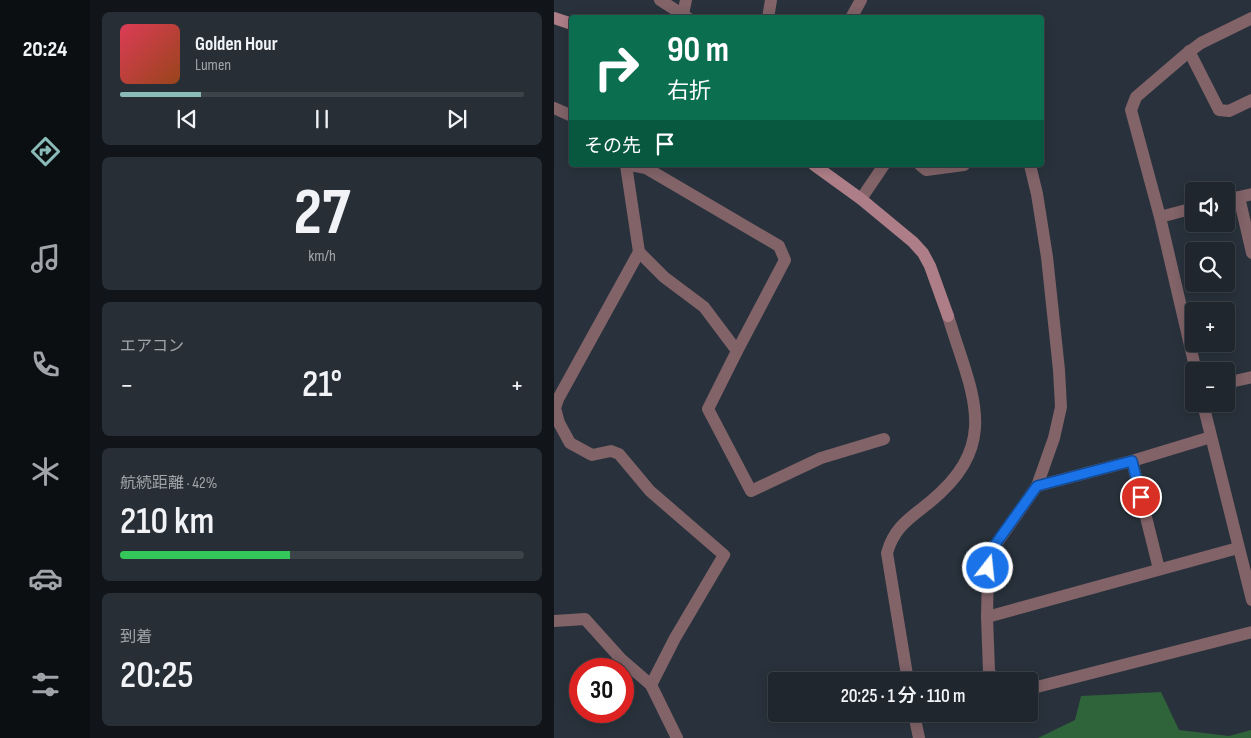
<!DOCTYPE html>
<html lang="ja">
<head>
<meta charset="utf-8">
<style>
	body { margin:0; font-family:"Sofia Sans Condensed","Noto Sans JP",sans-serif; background:#272e35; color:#f1f3f6; height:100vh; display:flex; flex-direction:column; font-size:19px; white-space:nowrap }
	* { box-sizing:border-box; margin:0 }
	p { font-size:16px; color:#a1a5aa }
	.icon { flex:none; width:28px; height:28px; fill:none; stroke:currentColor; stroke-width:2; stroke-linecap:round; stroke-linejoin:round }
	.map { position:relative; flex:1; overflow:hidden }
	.drawer { display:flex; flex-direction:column; gap:12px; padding:12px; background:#111519; width:464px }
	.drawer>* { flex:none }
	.top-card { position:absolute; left:15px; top:15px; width:475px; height:152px; border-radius:5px; box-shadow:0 2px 12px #0003,0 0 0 1px #3c4349; background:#0b6e4f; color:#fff; overflow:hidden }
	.fabs { position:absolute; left:631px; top:182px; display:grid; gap:10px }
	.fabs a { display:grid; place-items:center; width:50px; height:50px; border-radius:5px; background:#1f262d; box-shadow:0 2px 12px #0003,0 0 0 1px #3c4349; font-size:25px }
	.speed { position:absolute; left:15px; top:658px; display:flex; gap:10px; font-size:25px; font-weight:700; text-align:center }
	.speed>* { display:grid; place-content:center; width:65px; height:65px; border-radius:50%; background:#1f262d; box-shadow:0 2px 12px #0003,0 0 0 1px #3c4349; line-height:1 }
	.speed .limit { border:8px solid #d22; background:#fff; color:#111 }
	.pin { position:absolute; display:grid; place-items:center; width:42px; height:42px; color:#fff; margin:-21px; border:2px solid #fff; border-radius:50%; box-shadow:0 1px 5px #0007 }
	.me { position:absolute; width:55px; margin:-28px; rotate:16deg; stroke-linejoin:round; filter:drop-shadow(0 0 4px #0008) }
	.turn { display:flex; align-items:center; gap:18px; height:105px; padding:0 15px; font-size:22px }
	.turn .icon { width:65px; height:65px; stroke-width:2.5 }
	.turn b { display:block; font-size:35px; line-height:42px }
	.then { display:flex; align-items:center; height:48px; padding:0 15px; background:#0003; gap:10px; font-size:19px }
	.big { font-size:38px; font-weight:600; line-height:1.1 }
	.drawer .widget { flex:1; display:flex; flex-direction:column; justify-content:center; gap:8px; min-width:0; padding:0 18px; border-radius:8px; background:#272e35 }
	.drawer .dial { align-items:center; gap:0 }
	.dial b { font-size:65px; line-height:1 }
	.song { display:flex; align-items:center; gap:15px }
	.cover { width:60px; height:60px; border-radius:8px; background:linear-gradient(135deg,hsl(350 70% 55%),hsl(20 70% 35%)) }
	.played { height:5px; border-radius:2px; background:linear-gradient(90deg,#8bbbb9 20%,#3c4349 20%) }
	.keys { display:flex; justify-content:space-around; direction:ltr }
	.heat { display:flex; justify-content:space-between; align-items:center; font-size:28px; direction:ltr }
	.charge { height:8px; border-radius:4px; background:linear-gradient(90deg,#34c759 42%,#3c4349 0) }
	.trip { position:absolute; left:214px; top:672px; width:270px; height:50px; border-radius:5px; background:#1f262d; box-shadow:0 2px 12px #0003,0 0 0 1px #3c4349; font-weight:600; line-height:50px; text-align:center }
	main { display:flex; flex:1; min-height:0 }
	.tabs { display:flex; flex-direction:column; width:90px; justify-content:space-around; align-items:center; background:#0c0f12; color:#a1a5aa }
	.tabs .icon { width:35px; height:35px }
	.tabs .selected { color:#8bbbb9 }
	.tabs b { font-size:22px; color:#f1f3f6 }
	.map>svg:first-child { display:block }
</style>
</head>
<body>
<main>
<nav class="tabs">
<b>20:24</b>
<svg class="icon selected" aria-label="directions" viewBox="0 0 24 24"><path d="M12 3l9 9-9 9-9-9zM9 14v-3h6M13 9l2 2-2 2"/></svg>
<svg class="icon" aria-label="music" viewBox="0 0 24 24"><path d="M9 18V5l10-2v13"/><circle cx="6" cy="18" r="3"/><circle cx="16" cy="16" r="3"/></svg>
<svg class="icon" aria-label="phone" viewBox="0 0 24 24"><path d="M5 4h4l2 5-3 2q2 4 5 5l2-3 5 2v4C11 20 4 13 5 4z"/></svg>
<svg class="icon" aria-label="climate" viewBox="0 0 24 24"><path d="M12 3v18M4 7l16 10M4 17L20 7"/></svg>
<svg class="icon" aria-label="car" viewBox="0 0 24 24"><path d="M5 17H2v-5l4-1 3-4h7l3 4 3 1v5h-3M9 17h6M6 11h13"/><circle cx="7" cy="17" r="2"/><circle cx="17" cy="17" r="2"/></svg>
<svg class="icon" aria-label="filters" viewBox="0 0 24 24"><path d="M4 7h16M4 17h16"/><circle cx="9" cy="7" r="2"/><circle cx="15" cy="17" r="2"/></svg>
</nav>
<section class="drawer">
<div class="widget">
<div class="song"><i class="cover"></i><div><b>Golden Hour</b><p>Lumen</p></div></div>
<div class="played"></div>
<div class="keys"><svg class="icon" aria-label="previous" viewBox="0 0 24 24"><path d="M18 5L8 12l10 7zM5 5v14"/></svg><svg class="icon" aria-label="pause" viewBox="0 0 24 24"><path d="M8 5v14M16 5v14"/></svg><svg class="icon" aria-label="next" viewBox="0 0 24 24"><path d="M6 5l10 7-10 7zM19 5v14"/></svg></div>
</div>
<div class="widget dial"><b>27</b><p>km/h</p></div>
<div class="widget"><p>エアコン</p>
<div class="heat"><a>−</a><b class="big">21°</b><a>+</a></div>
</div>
<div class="widget"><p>航続距離 · 42%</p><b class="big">210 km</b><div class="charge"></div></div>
<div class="widget"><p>到着</p><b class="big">20:25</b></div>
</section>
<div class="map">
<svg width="698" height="738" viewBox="0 0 698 738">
	<rect width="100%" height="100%" fill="#29323c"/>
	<polygon fill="#2f6339" points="607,692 625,730 675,736 697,730 697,738 484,738 521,720 527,696"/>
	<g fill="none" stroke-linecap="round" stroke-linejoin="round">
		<g stroke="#816368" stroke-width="12">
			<polyline points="106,0 134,18"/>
			<polyline points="129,14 132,0"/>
			<polyline points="214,18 217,0"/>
			<polyline points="297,18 307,0"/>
			<polyline points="635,51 665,110 675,111 698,100"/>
			<polyline points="0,108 18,116"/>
			<polyline points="72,165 85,252 4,399 1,408 5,423 16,443 38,455 57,451 65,454 96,491 170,555 121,638 97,685"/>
			<polyline points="76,165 92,168 225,246 231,260 183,351 150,307 110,277 85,252"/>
			<polyline points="366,165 372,170 410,165"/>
			<polyline points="685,197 698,253"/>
			<polyline points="307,199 330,165"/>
			<polyline points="672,200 698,194"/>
			<polyline points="606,217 640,208"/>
			<polyline points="183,351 154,409 197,491 267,458 330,439"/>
			<polyline points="642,371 606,217 577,110 582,97 631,55 647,43 698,18"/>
			<polyline points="672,383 698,377"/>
			<polyline points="649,404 698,600"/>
			<polyline points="578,461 605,569"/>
			<polyline points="483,486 578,461 657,437"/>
			<polyline points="433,617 684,548"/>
			<polyline points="0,621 31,619 67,659 97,685 123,738"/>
			<path d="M354 681 333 553C340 527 356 518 376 502 449 442 417 393 394 316"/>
			<polyline points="440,681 435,671 433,617 434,568 440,547 483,486 500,438 507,407 505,370 493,257 483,194 476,165"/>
			<polyline points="475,689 698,632"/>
			<polyline points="360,714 365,738"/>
		</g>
		<g stroke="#ad7e87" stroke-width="12">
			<polyline points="0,18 18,24"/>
			<polyline points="260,165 307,199 359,242 369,253 376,266 394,316"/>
		</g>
	</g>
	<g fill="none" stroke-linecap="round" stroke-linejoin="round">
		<g stroke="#114b97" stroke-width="12">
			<polyline id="route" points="434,568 440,546 483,486 578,461 587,497"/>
		</g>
		<use href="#route" stroke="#1a73e8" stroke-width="9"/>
	</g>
</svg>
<div class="fabs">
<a><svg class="icon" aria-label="sound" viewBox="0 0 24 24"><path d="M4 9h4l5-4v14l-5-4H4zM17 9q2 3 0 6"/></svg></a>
<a><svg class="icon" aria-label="search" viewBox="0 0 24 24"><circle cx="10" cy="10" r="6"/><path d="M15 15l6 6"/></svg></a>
<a>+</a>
<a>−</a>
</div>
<div class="speed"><div class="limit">30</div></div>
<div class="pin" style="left:587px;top:497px;background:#d93025"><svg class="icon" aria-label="arrive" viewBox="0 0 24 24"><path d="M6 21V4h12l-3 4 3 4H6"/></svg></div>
<svg class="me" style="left:434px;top:568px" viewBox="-20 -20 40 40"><circle r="17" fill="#1a73e8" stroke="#fff" stroke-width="3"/><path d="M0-11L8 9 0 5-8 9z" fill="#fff"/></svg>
<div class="trip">20:25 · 1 分 · 110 m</div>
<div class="top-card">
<div class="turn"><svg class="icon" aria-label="right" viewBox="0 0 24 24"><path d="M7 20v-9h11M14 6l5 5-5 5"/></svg><div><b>90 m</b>右折</div></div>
<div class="then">その先<svg class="icon" aria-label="arrive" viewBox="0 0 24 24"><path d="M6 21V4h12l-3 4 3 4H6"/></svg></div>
</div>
</div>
</main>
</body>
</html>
